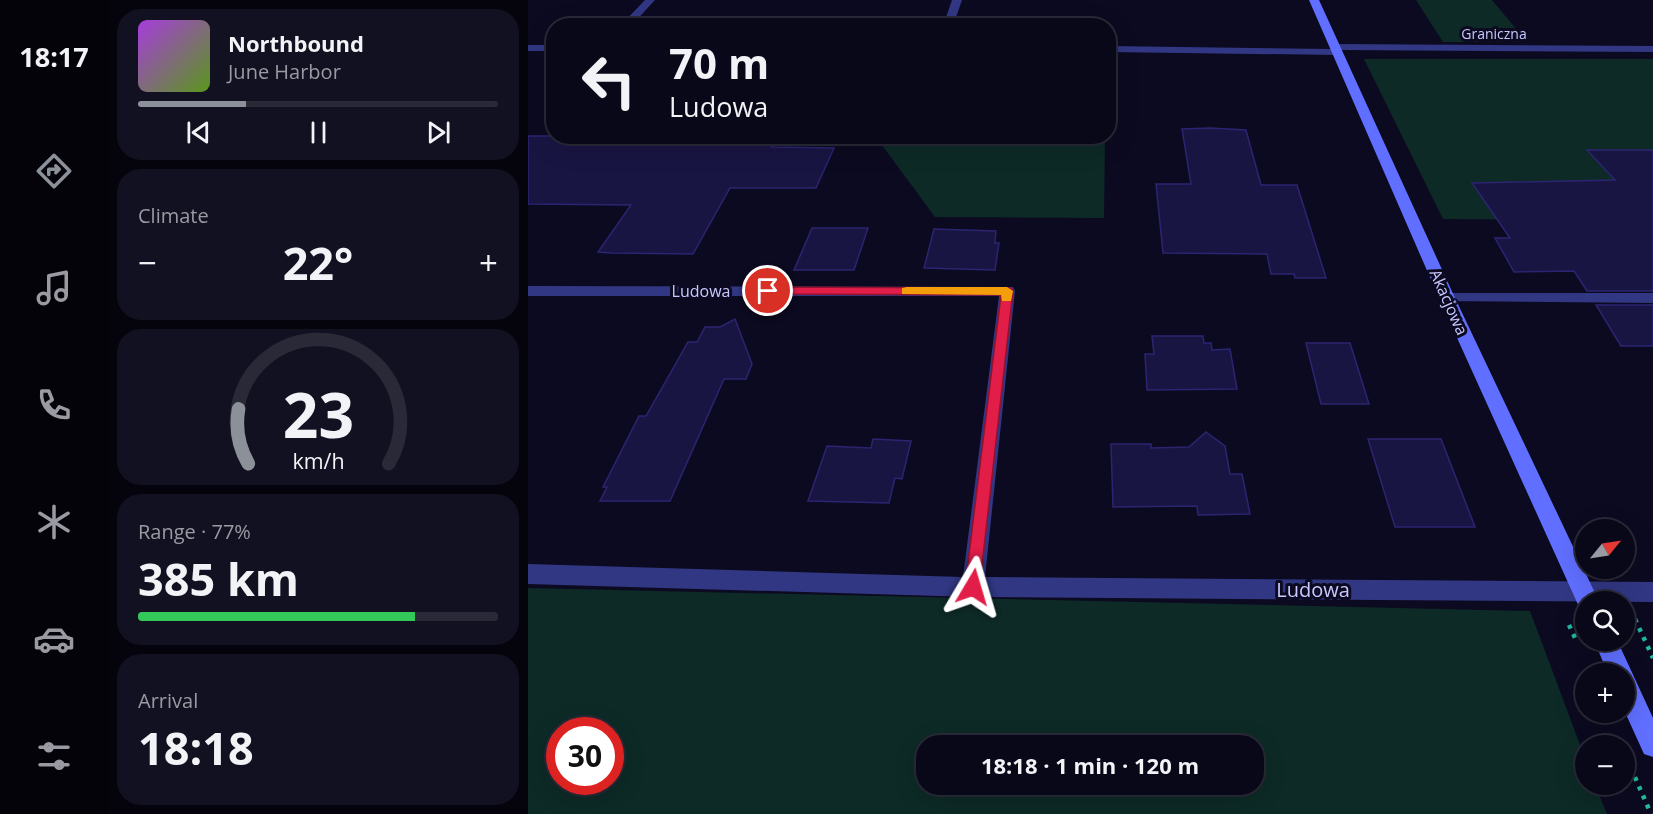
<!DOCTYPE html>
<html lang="en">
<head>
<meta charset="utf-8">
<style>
	body { margin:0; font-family:"Open Sans",sans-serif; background:#121121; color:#f1f3f6; height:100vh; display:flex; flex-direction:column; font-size:22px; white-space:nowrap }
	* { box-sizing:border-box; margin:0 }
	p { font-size:20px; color:#999aa2 }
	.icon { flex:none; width:33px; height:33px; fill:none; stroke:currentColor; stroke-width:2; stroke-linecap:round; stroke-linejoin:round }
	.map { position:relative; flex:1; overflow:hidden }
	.drawer { display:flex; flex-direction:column; gap:9px; padding:9px; background:#05040d; width:420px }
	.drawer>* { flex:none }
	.guide { position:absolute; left:18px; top:18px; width:570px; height:126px; border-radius:24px; box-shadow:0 6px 24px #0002,0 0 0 2px #292937; background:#090818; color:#f1f3f6; overflow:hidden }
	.needle { width:39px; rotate:60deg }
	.buttons { position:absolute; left:1047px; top:519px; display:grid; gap:12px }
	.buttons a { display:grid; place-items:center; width:60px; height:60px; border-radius:50%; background:#090818; box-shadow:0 6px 24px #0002,0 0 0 2px #292937; font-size:30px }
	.speed { position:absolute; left:18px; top:717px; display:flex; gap:12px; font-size:30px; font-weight:700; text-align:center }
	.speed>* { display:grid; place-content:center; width:78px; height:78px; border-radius:50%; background:#090818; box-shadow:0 6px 24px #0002,0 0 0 2px #292937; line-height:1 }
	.speed .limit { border:9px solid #d22; background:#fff; color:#111 }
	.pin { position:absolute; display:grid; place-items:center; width:51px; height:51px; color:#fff; margin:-26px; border:3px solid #fff; border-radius:50%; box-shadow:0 2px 6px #0007 }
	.me { position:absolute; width:66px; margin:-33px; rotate:7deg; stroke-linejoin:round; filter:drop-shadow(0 0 4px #0008) }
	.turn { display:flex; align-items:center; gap:21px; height:126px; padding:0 24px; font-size:27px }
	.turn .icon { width:78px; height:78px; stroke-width:2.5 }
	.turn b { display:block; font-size:42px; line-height:51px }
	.big { font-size:45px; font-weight:700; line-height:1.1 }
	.drawer .widget { flex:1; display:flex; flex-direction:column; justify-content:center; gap:9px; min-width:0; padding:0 21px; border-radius:24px; background:#121121 }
	.drawer .dial { align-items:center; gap:0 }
	.dial svg { height:156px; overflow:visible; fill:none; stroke:#292937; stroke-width:7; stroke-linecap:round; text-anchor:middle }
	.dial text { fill:#f1f3f6; stroke:none }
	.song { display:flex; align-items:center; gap:18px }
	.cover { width:72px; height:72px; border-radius:9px; background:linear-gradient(135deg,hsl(280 70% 55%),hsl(90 70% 35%)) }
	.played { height:6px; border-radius:3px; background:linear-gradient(90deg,#8c9099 30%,#292937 30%) }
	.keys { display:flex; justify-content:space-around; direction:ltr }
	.heat { display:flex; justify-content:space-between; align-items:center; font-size:33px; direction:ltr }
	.charge { height:9px; border-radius:4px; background:linear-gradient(90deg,#34c759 77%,#292937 0) }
	.trip { position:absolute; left:388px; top:735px; width:348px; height:60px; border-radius:24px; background:#090818; box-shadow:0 6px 24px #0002,0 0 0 2px #292937; font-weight:700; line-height:60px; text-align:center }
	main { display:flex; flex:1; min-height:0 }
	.tab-bar { display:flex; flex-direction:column; width:108px; justify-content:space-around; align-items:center; background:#04030a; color:#999aa2 }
	.tab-bar .icon { width:42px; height:42px }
	.tab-bar .selected { color:#8c9099 }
	.tab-bar b { font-size:27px; color:#f1f3f6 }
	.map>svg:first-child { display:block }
</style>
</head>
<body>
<main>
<nav class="tab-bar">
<b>18:17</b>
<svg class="icon selected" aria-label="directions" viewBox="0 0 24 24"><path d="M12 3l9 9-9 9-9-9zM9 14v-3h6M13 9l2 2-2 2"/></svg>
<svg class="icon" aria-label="music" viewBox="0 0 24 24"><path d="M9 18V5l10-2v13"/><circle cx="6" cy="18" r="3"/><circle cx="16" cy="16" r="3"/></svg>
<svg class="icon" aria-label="phone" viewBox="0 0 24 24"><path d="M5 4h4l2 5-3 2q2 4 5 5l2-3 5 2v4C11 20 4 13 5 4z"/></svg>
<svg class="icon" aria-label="climate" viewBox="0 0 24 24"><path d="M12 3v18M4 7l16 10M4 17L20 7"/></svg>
<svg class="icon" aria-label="car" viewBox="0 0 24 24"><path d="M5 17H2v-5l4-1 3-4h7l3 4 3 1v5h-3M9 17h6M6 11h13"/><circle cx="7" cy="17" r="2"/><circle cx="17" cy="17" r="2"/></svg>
<svg class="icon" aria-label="filters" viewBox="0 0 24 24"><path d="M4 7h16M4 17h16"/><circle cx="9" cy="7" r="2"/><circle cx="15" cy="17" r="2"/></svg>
</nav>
<section class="drawer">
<div class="widget">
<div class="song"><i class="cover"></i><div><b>Northbound</b><p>June Harbor</p></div></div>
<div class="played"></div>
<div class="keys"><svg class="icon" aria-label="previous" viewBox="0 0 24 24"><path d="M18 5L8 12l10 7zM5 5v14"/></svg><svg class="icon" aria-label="pause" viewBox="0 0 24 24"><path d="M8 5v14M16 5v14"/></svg><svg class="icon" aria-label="next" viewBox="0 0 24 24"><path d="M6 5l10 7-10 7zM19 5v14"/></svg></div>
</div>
<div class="widget"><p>Climate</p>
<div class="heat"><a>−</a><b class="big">22°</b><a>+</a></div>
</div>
<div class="widget dial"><svg viewBox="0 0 100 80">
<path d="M14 69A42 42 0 1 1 86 69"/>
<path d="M14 69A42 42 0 0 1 9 41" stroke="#8c9099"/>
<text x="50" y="56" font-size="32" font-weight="700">23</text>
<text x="50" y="72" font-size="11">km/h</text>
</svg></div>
<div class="widget"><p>Range · 77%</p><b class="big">385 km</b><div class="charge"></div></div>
<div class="widget"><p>Arrival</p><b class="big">18:18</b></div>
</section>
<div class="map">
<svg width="1125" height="814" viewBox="0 0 1125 814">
	<rect width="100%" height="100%" fill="#0c0a20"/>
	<g fill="#0d2a26" fill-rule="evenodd">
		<polygon points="888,0 964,0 999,42 915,42"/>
		<polygon points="836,59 1125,59 1125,220 915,219"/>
		<polygon points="348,137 577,137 576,218 407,217"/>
		<path d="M0 588 1002 611 1057 758 1058 784 1067 785 1079 814H0ZM82 730V782H32V730ZM399 746H726V784H399Z"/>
	</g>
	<g fill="#191543" stroke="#2b2571" stroke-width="1.5">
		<polygon points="682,128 718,130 733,185 769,185 798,278 767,278 766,274 743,274 739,254 635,253 628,184 663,184 654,129"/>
		<polygon points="0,136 251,136 244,147 306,148 288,188 202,188 165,254 84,253 70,252 103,205 0,204"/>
		<polygon points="1059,150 1125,150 1125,291 1059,291 1046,271 986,272 967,238 982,238 944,183 1087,180"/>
		<polygon points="284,228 340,228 326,270 266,270"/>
		<polygon points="406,229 468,231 467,243 471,243 467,270 396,268"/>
		<polygon points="1068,305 1125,305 1125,346 1093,346"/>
		<polygon points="207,319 224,364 218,379 196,379 142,501 72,501 79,487 75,487 111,416 118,416 160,342 169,342 177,327 192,327"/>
		<polygon points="624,336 675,336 676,343 683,343 684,350 702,349 709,389 619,390 617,354 626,354"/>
		<polygon points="778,343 822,343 841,404 793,404"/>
		<polygon points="678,432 697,446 702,474 714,474 722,514 670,515 669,506 585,507 583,444 623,444 623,448 661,447"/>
		<polygon points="345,439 383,441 374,479 367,478 361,503 280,501 299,446 343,448"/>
		<polygon points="840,439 913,439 947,527 867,527"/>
	</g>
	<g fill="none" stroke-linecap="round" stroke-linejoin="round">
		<g stroke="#22baa0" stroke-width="4.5" stroke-dasharray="4 6" stroke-linecap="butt">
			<polyline points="1107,619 1125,658"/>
			<polyline points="1041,625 1048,640"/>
			<polyline points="1103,768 1123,814"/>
		</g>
		<polygon fill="#313783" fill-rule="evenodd" points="919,293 1125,293 1125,303 914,301 912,298"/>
		<g fill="#313783" fill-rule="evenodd">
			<polygon points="117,0 127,0 103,26 92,26"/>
			<polygon points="424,0 434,0 425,26 415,26"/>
			<polygon points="807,44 1125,46 1125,52 814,50 814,54 810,55 580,52 580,46 803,49 803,45"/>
			<rect x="0" y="45" width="26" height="6"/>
			<polygon points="0,286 485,287 487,291 457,577 1125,582 1125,602 445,597 0,584 0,564 435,577 471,296 0,296"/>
		</g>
		<g fill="#606fff" fill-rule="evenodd">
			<polygon points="781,0 791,0 927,298 1068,595 1071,602 1058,602 1058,611 1052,609 911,298"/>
			<polygon points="1066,640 1089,640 1125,718 1125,757 1116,754 1096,710 1096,674 1080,674"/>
		</g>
	</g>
	<polygon fill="#e11d48" stroke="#92132f" stroke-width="1.5" points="240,287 483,288 485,291 451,592 445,595 439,592 437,587 473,295 235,294 235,288"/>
	<polygon fill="#f59e0b" points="379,287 479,287 485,291 483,301 474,301 473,295 374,294 374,288"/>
	<g text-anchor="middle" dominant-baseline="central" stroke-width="6" stroke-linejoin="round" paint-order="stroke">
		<g font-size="14" fill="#c9c9ff" stroke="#0c0a20">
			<text x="966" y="33">Graniczna</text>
		</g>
		<g font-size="16" fill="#c9c9ff" stroke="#0c0a20">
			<text x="173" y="291">Ludowa</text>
			<text transform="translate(921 302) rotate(66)">Akacjowa</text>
		</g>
		<g font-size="20" fill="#c9c9ff" stroke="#0c0a20">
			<text x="785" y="589">Ludowa</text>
		</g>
	</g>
</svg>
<div class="buttons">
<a><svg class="needle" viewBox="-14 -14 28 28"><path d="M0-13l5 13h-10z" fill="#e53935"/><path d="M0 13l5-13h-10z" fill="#999aa2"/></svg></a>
<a><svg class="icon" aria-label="search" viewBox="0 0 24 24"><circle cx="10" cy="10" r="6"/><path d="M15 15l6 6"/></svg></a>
<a>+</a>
<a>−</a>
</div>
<div class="speed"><div class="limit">30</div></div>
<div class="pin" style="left:240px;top:291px;background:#d93025"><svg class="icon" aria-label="arrive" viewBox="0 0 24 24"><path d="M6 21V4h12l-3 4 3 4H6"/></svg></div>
<svg class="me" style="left:445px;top:587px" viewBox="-20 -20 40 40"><path d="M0-17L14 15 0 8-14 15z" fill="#e11d48" stroke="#fff" stroke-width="4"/></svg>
<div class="trip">18:18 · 1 min · 120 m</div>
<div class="guide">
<div class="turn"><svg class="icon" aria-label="left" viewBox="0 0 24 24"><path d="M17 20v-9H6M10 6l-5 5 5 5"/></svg><div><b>70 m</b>Ludowa</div></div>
</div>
</div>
</main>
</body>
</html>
